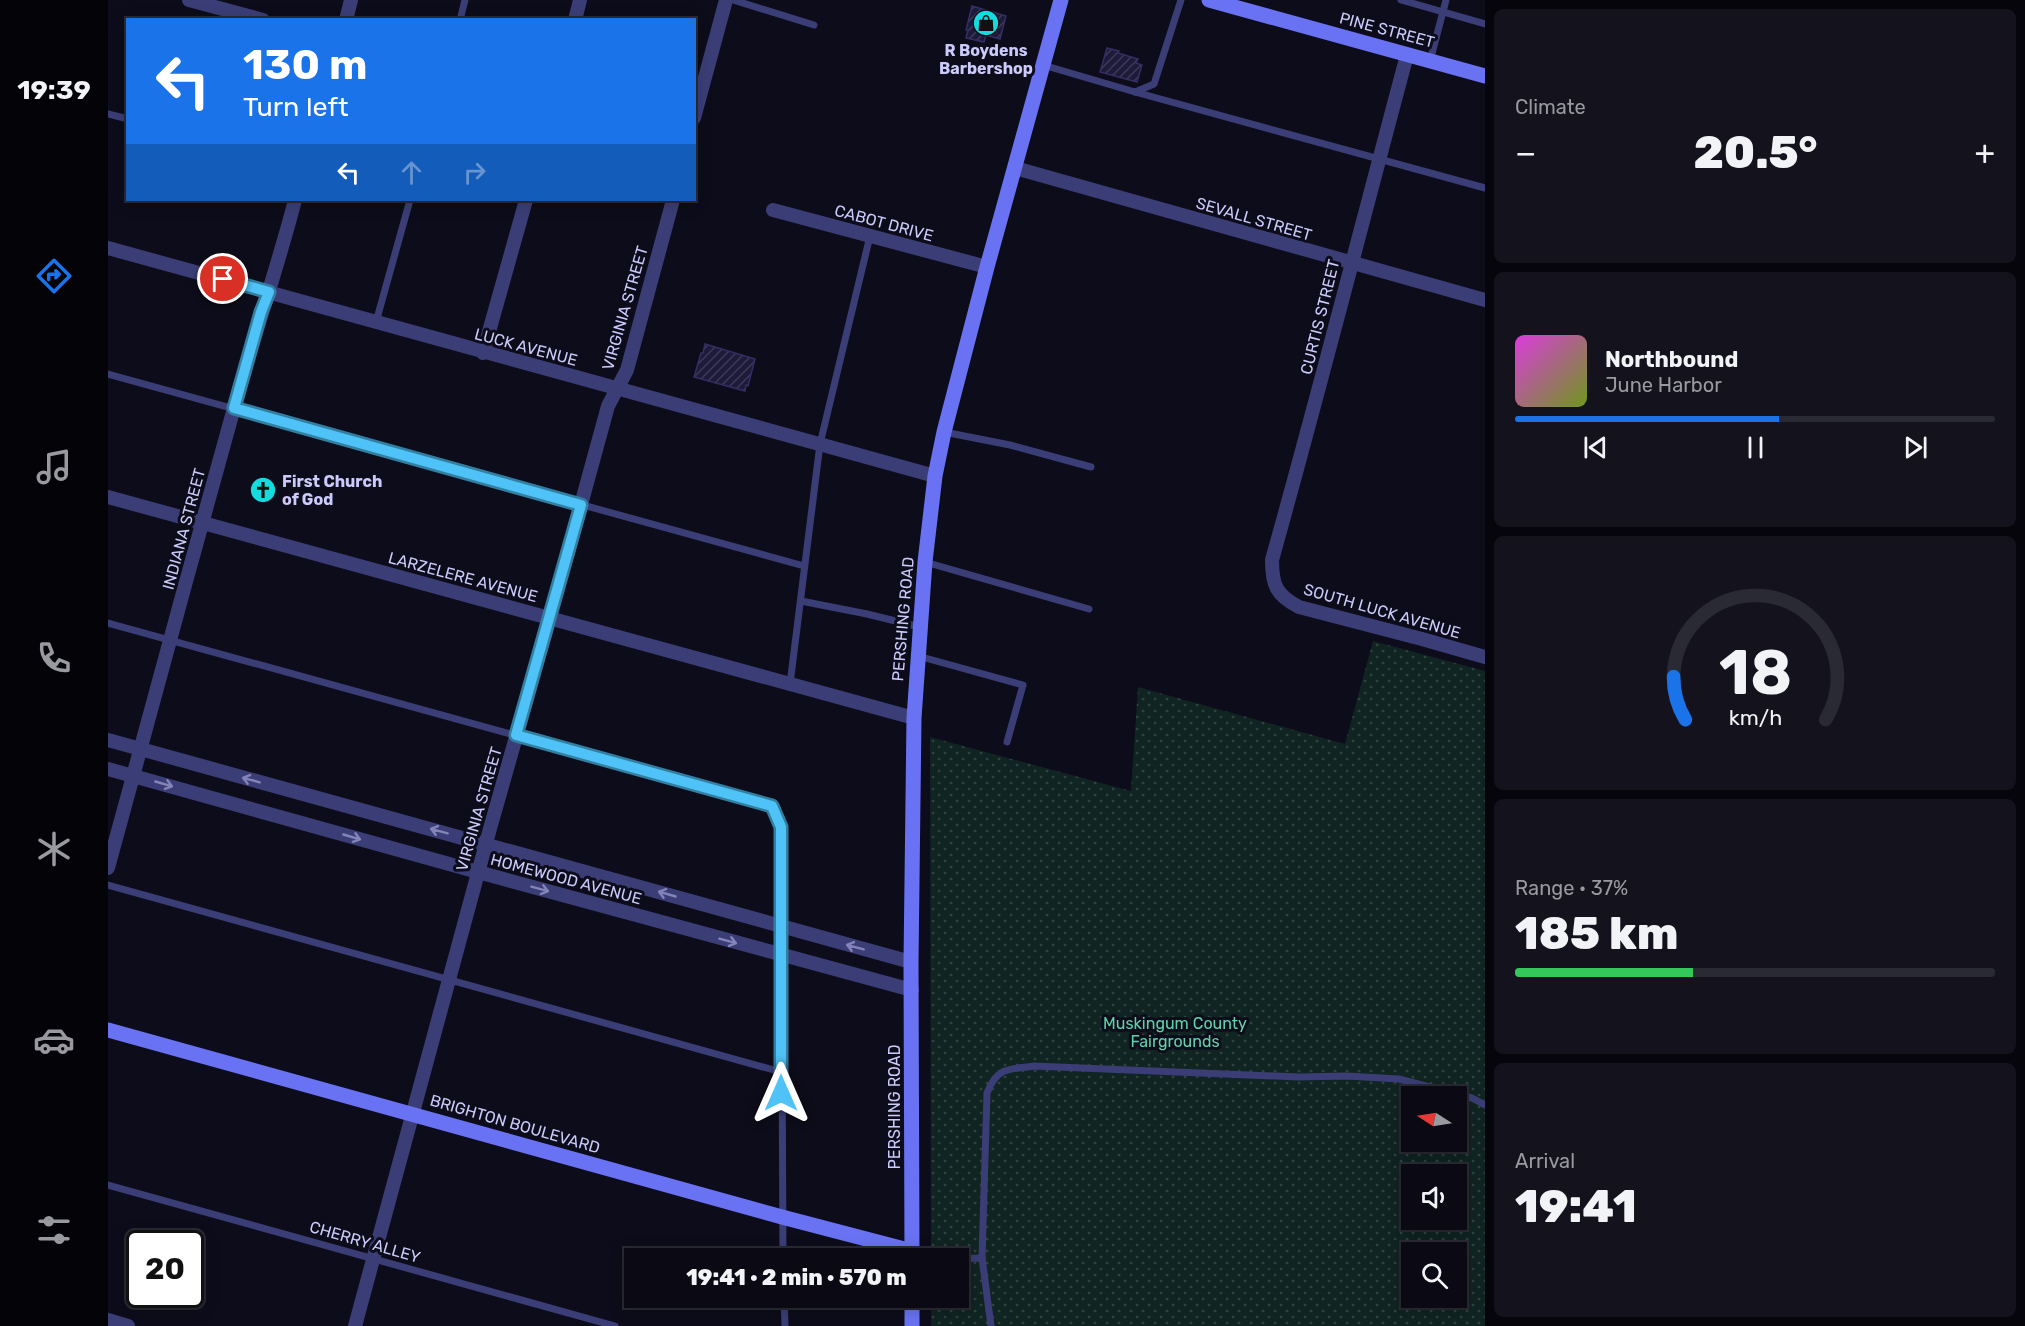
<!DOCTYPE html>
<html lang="en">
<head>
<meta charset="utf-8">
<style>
	body { margin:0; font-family:Rubik,sans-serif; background:#13121d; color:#f1f3f6; height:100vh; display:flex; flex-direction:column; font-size:22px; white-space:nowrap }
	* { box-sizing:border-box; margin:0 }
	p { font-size:20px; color:#999aa0 }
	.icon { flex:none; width:33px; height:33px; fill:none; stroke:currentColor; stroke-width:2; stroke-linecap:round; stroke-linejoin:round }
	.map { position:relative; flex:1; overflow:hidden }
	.sheet { display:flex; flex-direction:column; gap:9px; padding:9px; background:#06050b; width:540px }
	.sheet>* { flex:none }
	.top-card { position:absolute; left:18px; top:18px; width:570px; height:183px; border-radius:0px; box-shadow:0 3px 15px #0003,0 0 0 2px #2a2a34; background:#1a73e8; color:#fff; overflow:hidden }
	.needle { width:39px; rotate:282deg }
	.fabs { position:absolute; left:1293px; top:1086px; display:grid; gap:12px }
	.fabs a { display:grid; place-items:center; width:66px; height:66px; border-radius:0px; background:#0a0914; box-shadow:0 3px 15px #0003,0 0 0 2px #2a2a34; font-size:30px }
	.speed { position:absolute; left:18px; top:1230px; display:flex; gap:12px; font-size:30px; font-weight:700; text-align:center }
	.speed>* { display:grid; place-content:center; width:78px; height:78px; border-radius:50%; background:#0a0914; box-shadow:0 3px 15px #0003,0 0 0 2px #2a2a34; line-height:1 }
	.speed .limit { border:3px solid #111; border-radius:9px; background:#fff; color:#111 }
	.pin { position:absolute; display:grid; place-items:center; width:51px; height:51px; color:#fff; margin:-26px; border:3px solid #fff; border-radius:50%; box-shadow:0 2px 6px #0007 }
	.me { position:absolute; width:66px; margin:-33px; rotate:0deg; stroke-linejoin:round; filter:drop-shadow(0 0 4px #0008) }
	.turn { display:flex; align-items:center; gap:21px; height:126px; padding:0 18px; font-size:27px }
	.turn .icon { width:78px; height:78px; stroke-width:2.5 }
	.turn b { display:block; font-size:42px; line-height:51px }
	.lanes { display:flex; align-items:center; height:57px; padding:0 18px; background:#0003; justify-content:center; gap:30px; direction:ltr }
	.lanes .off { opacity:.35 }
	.big { font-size:45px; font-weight:800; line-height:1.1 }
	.sheet .card { flex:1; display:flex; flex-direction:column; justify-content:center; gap:9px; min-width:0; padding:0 21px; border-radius:9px; background:#13121d }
	.sheet .dial { align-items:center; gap:0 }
	.dial svg { height:156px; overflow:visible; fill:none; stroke:#2a2a34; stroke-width:7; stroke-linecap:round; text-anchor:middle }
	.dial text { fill:#f1f3f6; stroke:none }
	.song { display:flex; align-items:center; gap:18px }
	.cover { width:72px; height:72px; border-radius:9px; background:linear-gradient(135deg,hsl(300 70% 55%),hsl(80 70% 35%)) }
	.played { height:6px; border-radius:3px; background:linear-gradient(90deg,#1a73e8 55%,#2a2a34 55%) }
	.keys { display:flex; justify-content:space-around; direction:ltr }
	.heat { display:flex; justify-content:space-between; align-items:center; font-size:33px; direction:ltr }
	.charge { height:9px; border-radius:4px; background:linear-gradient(90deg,#34c759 37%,#2a2a34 0) }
	.trip { position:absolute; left:516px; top:1248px; width:345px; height:60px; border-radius:0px; background:#0a0914; box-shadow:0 3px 15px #0003,0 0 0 2px #2a2a34; font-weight:800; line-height:60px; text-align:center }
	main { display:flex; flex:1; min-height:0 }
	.tab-bar { display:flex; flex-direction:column; width:108px; justify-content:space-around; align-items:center; background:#040408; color:#999aa0 }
	.tab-bar .icon { width:42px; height:42px }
	.tab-bar .on { color:#1a73e8 }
	.tab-bar b { font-size:27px; color:#f1f3f6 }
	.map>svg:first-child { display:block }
</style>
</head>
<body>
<main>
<nav class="tab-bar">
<b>19:39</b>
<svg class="icon on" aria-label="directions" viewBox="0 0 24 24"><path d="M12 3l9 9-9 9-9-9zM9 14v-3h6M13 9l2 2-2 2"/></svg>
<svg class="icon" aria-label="music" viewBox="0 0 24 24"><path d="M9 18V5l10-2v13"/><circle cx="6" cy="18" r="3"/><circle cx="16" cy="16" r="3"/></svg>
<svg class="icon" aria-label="phone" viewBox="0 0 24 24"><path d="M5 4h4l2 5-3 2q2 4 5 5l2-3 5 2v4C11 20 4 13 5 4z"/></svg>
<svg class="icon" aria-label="climate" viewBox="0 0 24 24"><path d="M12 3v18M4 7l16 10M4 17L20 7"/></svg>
<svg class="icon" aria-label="car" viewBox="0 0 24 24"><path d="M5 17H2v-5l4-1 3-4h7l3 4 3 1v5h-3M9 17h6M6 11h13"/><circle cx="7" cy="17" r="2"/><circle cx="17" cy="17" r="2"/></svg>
<svg class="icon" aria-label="filters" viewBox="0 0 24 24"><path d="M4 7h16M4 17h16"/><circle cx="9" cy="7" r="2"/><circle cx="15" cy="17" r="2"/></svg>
</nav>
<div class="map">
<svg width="1377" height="1326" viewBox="0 0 1377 1326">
	<defs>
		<pattern id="park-dots" width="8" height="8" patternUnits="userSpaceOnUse" patternTransform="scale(1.5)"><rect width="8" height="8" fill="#102421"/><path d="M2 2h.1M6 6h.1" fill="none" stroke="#314242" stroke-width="1.8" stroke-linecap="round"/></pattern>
		<pattern id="building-hatch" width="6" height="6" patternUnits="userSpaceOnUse" patternTransform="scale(1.5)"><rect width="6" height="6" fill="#1d1a3a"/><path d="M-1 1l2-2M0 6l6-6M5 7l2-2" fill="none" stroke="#3c3a57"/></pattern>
	</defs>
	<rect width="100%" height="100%" fill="#0d0c1a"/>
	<path fill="url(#park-dots)" fill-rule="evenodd" d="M1265 641 1377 671V1326H823V1298H850V1258H823L822 737 1023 791 1030 687 1237 744ZM1304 1096H1348V1142H1304ZM1304 1174H1348V1220H1304ZM1304 1252H1348V1298H1304Z"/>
	<g fill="url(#building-hatch)" stroke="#342e64" stroke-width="1.5">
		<polygon points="864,6 898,16 892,39 878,35 876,42 858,38 860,30 858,30"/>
		<polygon points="999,48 1011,51 1010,53 1030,59 1028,63 1034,65 1029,82 992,72"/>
		<polygon points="597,344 647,359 640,386 638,385 637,391 586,377 593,353 595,353"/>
	</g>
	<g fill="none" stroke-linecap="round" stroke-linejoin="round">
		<g stroke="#3b3e76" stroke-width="7">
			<polyline points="625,0 706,25"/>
			<polyline points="1293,0 1377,24"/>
			<polyline points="352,20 357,0"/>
			<polyline points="1322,61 1338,0"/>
			<polyline points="935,65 1027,92 1377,188"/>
			<polyline points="1027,92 1046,84 1073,0"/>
			<polyline points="0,114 20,119"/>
			<polyline points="268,322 302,200"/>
			<polyline points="0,374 696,566"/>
			<polyline points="836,432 902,445 983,467"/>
			<polyline points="817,562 981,609"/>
			<polyline points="693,601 759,614 812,627"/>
			<polyline points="0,623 664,806 673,827 675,1258"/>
			<polyline points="810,656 915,685 899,742"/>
			<polyline points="682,684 712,444 762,236"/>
			<polyline points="0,885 673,1072"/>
			<polyline points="0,1185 507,1326"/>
			<polyline points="805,1258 841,1258"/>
			<polyline points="850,1259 874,1258"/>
			<polyline points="676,1298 677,1326"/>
			<path d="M883 1326 874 1258 879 1093C890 1066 900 1070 926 1066L1190 1077 1239 1076 1291 1079 1364 1098 1377 1105"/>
		</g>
		<g stroke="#3b3e76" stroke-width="14">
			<polyline points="81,0 155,20"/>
			<polyline points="238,20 243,0"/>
			<polyline points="467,20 472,0"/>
			<path d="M1299 55C1254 223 1211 392 1164 560 1164 585 1168 595 1191 607L1314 639 1377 657"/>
			<polyline points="586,118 618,0"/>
			<polyline points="907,168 1377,300"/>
			<polyline points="665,210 879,267"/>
			<polyline points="0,248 827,476"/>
			<polyline points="375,353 418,200"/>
			<polyline points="0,497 806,718"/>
			<polyline points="0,740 803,962"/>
			<polyline points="0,769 370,872 804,990"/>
			<path d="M0 868C42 715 83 561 126 408 145 338 169 270 187 200"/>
			<polyline points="0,1320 20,1326"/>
			<polyline points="247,1326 383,825 448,596 500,406 519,370 565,200"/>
		</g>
		<g stroke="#6972f2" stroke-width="15">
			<polyline points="1101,0 1377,76"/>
			<polyline points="0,1030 674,1217 804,1251"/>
			<polyline points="804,1258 803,962 806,718 817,562 827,476 836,432 879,267 953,0"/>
			<polyline points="804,1298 804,1326"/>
		</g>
	</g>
	<defs><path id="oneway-shaft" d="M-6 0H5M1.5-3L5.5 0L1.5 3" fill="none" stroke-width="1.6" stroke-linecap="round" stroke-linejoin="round" transform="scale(1.5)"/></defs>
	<g stroke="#8384b8">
		<use href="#oneway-shaft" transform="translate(143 780) rotate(-165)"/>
		<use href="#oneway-shaft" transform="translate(56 784) rotate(16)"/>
		<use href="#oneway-shaft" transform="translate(331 831) rotate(-165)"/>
		<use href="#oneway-shaft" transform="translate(244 837) rotate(16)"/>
		<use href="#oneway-shaft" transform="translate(432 889) rotate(15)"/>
		<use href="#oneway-shaft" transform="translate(559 894) rotate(-164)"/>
		<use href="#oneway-shaft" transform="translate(620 941) rotate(15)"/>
		<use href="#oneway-shaft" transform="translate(747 947) rotate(-165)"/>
	</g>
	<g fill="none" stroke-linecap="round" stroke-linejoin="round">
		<g stroke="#337fa1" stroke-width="15">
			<polyline id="route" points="115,279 161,292 153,312 126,408 473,505 408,735 664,806 673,827 673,1093"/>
		</g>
		<use href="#route" stroke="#4fc3f7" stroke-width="10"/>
	</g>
	<defs>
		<g id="shop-disc" transform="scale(1.35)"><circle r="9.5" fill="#13dcde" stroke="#0d0c1a"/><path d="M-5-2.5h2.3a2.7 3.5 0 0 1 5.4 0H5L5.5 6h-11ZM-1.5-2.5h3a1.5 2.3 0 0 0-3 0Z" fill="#111"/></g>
		<g id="church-disc" transform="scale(1.35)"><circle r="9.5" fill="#13dcde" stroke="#0d0c1a"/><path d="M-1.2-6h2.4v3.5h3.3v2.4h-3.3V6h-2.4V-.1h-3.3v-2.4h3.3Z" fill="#111"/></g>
	</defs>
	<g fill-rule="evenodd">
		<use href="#shop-disc" x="878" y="23"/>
		<use href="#church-disc" x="155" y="490"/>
	</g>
	<g text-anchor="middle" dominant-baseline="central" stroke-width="6" stroke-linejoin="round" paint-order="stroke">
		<g font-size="16" fill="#cbcafb" stroke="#0d0c1a">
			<text transform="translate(1279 30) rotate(15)">PINE STREET</text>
			<text transform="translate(1146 219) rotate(16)">SEVALL STREET</text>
			<text transform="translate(776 223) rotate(15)">CABOT DRIVE</text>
			<text transform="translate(517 308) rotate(-74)">VIRGINIA STREET</text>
			<text transform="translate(1212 317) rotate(-76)">CURTIS STREET</text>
			<text transform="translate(418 347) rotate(15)">LUCK AVENUE</text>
			<text transform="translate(76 529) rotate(-75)">INDIANA STREET</text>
			<text transform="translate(355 577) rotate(15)">LARZELERE AVENUE</text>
			<text transform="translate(1274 611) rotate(16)">SOUTH LUCK AVENUE</text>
			<text transform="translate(795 619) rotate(-85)">PERSHING ROAD</text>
			<text transform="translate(371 809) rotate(-74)">VIRGINIA STREET</text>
			<text transform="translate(458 879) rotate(15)">HOMEWOOD AVENUE</text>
			<text transform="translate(786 1107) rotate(-90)">PERSHING ROAD</text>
			<text transform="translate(407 1124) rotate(16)">BRIGHTON BOULEVARD</text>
			<text transform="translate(257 1242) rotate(16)">CHERRY ALLEY</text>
		</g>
		<g font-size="16" font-weight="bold" fill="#cbcafb" stroke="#0d0c1a">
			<text x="878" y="50">R Boydens<tspan x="878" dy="18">Barbershop</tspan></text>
			<text x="174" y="481" text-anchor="start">First Church<tspan x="174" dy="18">of God</tspan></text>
		</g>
		<g font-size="16" fill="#5ed3ab" stroke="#0d0c1a">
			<text x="1067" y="1023">Muskingum County<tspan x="1067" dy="18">Fairgrounds</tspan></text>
		</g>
	</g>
</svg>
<div class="fabs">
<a><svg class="needle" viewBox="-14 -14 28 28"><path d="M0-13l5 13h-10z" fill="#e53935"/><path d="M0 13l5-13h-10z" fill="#999aa0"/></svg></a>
<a><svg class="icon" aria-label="sound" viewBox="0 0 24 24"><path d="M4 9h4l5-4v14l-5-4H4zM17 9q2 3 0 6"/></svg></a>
<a><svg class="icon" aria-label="search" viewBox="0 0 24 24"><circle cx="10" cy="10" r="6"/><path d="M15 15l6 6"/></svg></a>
</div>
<div class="speed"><div class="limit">20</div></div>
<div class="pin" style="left:115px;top:279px;background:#d93025"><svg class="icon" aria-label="arrive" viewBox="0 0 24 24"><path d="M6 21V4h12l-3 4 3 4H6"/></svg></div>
<svg class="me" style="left:673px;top:1093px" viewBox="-20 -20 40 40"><path d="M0-17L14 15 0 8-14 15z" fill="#4fc3f7" stroke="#fff" stroke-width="4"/></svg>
<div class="trip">19:41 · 2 min · 570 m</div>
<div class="top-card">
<div class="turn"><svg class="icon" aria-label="left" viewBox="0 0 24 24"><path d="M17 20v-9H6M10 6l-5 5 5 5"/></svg><div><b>130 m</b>Turn left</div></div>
<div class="lanes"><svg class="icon" aria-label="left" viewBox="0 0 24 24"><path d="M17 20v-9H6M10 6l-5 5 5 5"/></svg><svg class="icon off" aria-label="ahead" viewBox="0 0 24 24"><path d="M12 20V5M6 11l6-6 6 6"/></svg><svg class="icon off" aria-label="right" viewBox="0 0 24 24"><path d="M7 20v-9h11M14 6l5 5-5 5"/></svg></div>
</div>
</div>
<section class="sheet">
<div class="card"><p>Climate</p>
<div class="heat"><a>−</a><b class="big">20.5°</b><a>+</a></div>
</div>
<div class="card">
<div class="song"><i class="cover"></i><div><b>Northbound</b><p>June Harbor</p></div></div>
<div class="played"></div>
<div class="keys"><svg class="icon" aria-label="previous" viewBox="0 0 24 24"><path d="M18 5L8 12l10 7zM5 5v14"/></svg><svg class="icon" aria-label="pause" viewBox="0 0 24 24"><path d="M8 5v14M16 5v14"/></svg><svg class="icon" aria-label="next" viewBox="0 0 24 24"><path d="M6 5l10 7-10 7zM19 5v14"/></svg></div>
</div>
<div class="card dial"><svg viewBox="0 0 100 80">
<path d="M14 69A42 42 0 1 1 86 69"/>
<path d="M14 69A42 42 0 0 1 8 47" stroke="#1a73e8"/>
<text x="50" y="56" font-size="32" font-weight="700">18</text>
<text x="50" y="72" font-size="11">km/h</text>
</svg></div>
<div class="card"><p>Range · 37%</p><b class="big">185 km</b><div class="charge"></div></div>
<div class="card"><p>Arrival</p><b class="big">19:41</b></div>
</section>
</main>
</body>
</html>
